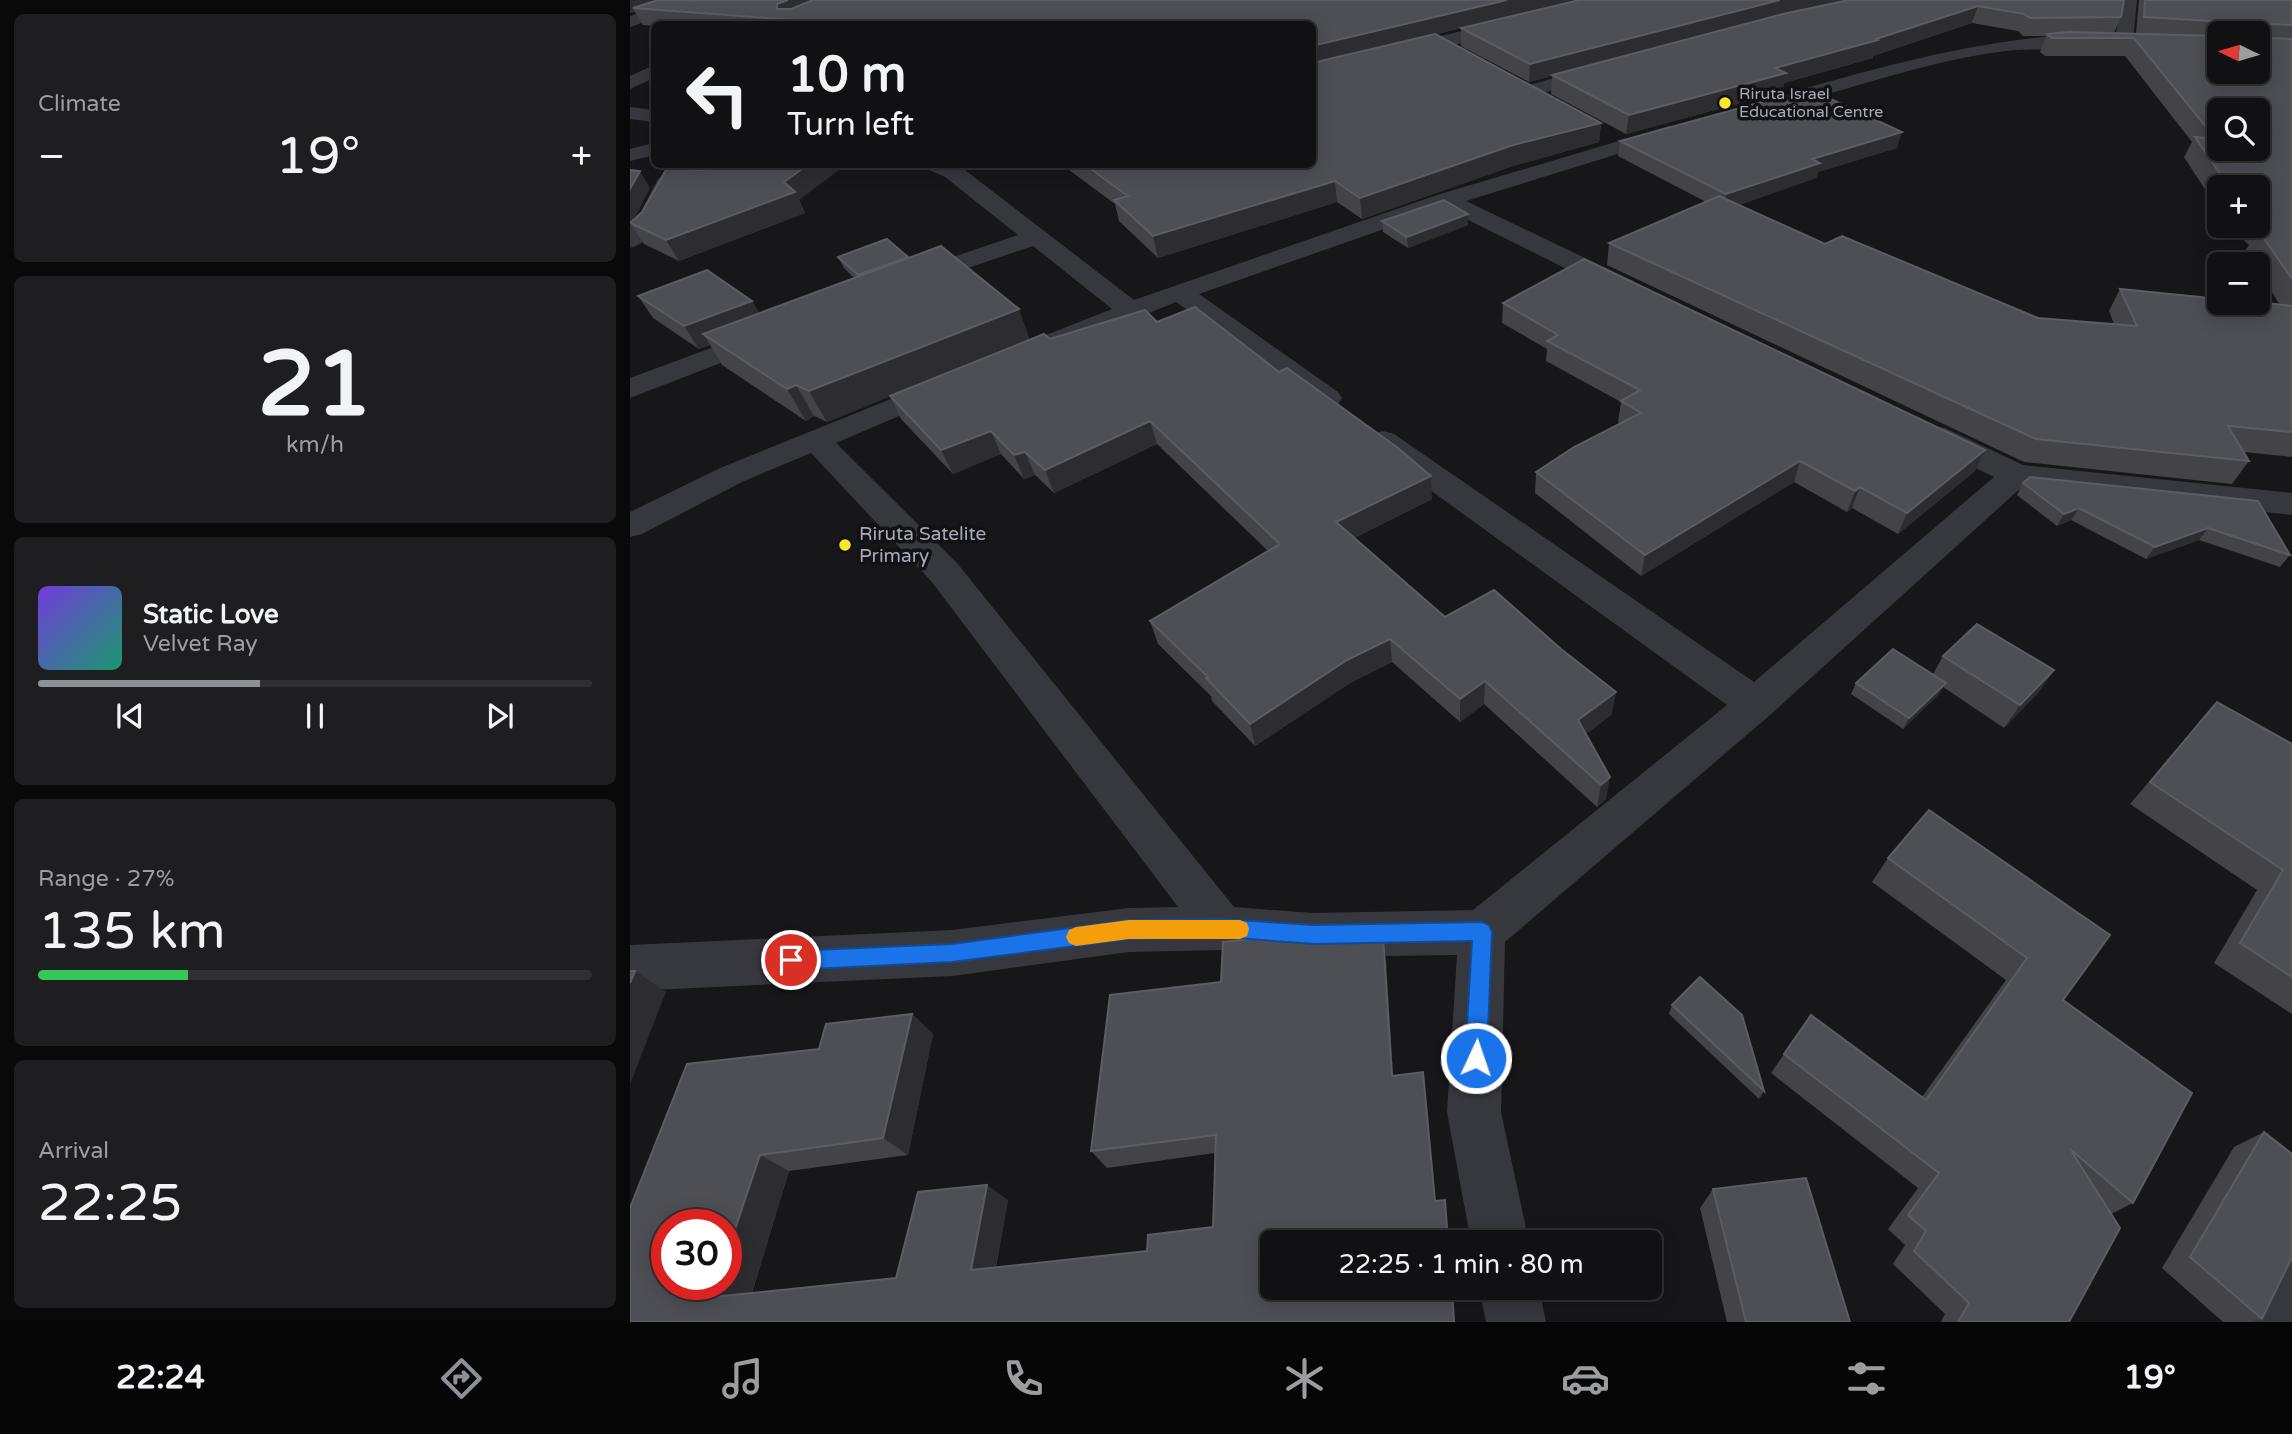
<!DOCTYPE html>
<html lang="en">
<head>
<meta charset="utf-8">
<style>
	body { margin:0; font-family:"Varela Round",sans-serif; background:#1e1e20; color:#f1f3f6; height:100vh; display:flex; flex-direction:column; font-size:26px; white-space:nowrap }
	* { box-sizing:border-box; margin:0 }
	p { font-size:23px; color:#9c9d9f }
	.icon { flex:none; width:38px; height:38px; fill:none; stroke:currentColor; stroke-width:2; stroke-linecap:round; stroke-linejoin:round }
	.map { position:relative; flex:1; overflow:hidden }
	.sheet { display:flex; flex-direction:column; gap:14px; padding:14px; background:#09090a; width:630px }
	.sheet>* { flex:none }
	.hud { position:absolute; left:21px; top:21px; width:665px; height:147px; border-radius:10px; box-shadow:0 4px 18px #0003,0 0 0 2px #303032; background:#111012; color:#f1f3f6; overflow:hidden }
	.needle { width:46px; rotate:275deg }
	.fabs { position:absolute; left:1577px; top:21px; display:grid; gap:14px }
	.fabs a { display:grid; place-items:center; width:63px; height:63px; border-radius:10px; background:#111012; box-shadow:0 4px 18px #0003,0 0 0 2px #303032; font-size:35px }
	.speed { position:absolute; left:21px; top:1209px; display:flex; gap:14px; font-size:35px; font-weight:700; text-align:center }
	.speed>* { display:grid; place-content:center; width:91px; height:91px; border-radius:50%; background:#111012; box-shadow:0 4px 18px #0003,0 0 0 2px #303032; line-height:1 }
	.speed .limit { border:10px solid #d22; background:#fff; color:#111 }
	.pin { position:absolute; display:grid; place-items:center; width:60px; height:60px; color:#fff; margin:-30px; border:4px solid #fff; border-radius:50%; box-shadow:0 2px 7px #0007 }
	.me { position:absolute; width:77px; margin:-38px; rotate:3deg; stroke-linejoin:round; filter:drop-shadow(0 0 5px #0008) }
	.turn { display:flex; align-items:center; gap:24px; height:147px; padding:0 21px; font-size:32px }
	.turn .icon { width:91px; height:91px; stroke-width:2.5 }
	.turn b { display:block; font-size:49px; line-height:60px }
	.big { font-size:52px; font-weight:600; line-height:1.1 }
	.sheet .tile { flex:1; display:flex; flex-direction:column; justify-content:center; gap:10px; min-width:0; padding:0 24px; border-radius:10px; background:#1e1e20 }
	.sheet .dial { align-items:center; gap:0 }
	.dial b { font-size:91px; line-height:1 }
	.song { display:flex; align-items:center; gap:21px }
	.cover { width:84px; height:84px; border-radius:10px; background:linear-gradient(135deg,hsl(260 70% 55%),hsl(160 70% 35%)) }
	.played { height:7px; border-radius:4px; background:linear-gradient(90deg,#8c9099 40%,#303032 40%) }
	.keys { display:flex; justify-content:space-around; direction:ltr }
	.heat { display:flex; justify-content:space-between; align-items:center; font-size:38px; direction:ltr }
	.charge { height:10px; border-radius:5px; background:linear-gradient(90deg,#34c759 27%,#303032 0) }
	.trip { position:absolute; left:630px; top:1230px; width:402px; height:70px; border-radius:10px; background:#111012; box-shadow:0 4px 18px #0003,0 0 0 2px #303032; font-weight:600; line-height:70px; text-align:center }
	.tab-bar { display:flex; height:112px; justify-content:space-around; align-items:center; background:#070607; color:#9c9d9f }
	.tab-bar .icon { width:49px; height:49px }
	.tab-bar .on { color:#8c9099 }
	.tab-bar b { font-size:32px; color:#f1f3f6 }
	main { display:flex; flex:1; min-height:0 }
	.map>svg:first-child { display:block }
</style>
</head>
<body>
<main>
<section class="sheet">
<div class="tile"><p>Climate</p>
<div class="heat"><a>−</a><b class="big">19°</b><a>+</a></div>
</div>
<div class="tile dial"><b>21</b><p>km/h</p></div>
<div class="tile">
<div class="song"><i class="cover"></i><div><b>Static Love</b><p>Velvet Ray</p></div></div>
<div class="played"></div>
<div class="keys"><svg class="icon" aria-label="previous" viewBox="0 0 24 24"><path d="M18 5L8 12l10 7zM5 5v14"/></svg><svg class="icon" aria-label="pause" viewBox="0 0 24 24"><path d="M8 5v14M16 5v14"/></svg><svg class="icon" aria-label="next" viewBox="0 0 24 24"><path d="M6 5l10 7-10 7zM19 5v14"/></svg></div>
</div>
<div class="tile"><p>Range · 27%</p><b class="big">135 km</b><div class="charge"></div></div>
<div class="tile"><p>Arrival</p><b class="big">22:25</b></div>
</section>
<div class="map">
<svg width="1662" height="1322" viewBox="0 0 1662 1322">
	<rect width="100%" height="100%" fill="#171618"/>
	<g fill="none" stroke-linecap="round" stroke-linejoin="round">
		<g fill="#37373e" fill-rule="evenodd">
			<polygon points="91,0 116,0 114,4 72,16 44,12 0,27 0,16 43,2 71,6"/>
			<polygon points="957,0 977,0 963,11 682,80 682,68"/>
			<polygon points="1491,0 1507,0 1503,41 1494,46 1485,41"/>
			<path d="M1423 36H1465L1474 41C1466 50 1401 49 1385 50 1299 59 1217 91 1134 112L1127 110 1124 106 1127 102C1225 74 1321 45 1423 36Z"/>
			<polygon points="24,65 24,78 0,89 0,76"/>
			<polygon points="973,65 980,67 982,71 980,75 898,97 888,91 891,87"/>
			<polygon points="0,107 24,110 24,122 0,119"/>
			<polygon points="1039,126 1046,128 1049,132 1046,136 836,201 1003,281 1007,287 1003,293 994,295 985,293 814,208 569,294 708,392 712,398 708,404 697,407 686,404 546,302 421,353 411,355 401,353 397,347 401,341 482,309 403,246 282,287 273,284 269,279 273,274 388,235 315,177 297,169 294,164 325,164 331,167 504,300 807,195"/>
			<polygon points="24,143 24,155 0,161 0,149"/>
			<path d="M49 164H75C67 175 52 179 45 189 31 208 27 242 0 248V226L9 216 28 179Z"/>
			<polygon points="135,328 145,330 149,336 145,342 0,398 0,378"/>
			<polygon points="313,378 323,381 328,387 323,393 206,443 327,563 604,907 683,913 843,910 1097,705 742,448 737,441 742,434 753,431 764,434 1124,682 1364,477 1293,442 1289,435 1293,428 1304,426 1315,428 1393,465 1662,493 1662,515 1393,486 1140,715 875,942 871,1112 899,1242 841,1242 817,1112 827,955 683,957 592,950 499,952 322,976 0,991 0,945 322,930 499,908 548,907 301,581 181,453 112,482 12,534 0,537 0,512 90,468"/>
			<polygon points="1662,1242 1662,1322 1606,1322 1641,1250"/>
			<polygon points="849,1288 909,1288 916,1322 856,1322"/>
		</g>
	</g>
	<g fill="#434348" fill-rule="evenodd">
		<path d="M0 0H946L864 20 1494 0 1491 17 1484 33H1506L1509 0H1662V457L1614 452 1619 461 1602 484 1394 462 977 265 979 243 1076 202 988 156 990 141 1267 148 1188 172 1186 178 1109 205 1195 244 1408 318 1484 324 1479 311 1490 289 1650 305 1628 270V264H1624L1615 251 1619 245 1599 226H1628V187H1589V211L1554 157 1562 142 1495 56H1415L1410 52 1416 36H1393L1388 31 1342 23 1243 56V58L1154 83 1152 92 996 134 921 94 922 76 899 82 831 46V28L807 34 971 123 969 142 883 166 732 219 707 202 528 258 489 221 485 204 431 164H682V24H24V26L13 25 5 12 0 13ZM1589 33H1628L1589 72Z"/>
		<polygon points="74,170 169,200 175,213 49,261 14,244 0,223"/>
		<polygon points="752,221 838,225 778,248 753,232"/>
		<polygon points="208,257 278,258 400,340 420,339 527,322 802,499 724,538 815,617 982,714 956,734 976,799 967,807 854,704 830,722 762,662 720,683 625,746 582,701 581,696 528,644 520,621 638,551 527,444 424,493 405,475 394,479 371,454 323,474 271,419 260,396 197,422 184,416 176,421 92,365 80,345 69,349 23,318 8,296 122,301 129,313 224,278 214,268"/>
		<polygon points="873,303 1345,471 1268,534 1222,508 1217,512 1164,482 1011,576 905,493 906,472 991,424 988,422 991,402 916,361 917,349 872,323"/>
		<polygon points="1393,483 1628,501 1660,555 1650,567 1569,540 1516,559 1441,520 1427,526 1387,495"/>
		<polygon points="1313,656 1424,670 1408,693 1374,728 1313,687 1309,694 1273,729 1221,694 1226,683 1303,674"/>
		<polygon points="1587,702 1662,744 1662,1014 1584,963 1627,890 1500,804"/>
		<polygon points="1299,810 1433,1000 1503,1203 1481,1214 1439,1322 1311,1322 1315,1314 1263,1264 1275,1245 1258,1229 1288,1188 1141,1073 1181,1015 1292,1097 1376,980 1242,882 1258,858"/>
		<polygon points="756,959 763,1076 805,1201 824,1322 0,1322 189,1049 282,1014 303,1034 278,1155 159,1171 122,1293 266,1278 378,1200 366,1267 517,1251 583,1227 585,1153 477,1168 461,1151 591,982"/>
		<polygon points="1042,1005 1134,1091 1129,1099 1039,1014"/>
		<polygon points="1634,1132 1632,1319 1621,1322 1593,1322 1532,1268 1604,1147"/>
		<polygon points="1083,1189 1220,1322 1097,1322 1070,1208"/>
	</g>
	<g fill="#2d2c30">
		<polygon points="0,0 42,0 3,8 5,12 0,13"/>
		<polygon points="158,0 209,0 160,20 147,9 147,4"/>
		<polygon points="877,0 946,0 682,65 682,46"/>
		<polygon points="1149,0 1222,0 922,75 922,76 899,82 900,64"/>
		<polygon points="1348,6 1342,23 1243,56 1243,58 1154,83 1152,92 996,134 999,115 1145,68 1246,39"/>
		<polygon points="971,123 969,142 883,166 732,219 730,198 883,145"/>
		<polygon points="1272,132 1267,148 1188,172 1186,178 1093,210 1096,194 1182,159"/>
		<polygon points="179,164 217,164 169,200 175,213 49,261 36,240 154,182"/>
		<polygon points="10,171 20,188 7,214 0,222 0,189"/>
		<polygon points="705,181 707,202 528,258 523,236"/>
		<polygon points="838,214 838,225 778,248 777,237"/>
		<polygon points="278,257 283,268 234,286 228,275"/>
		<polygon points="122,301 135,324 73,334 80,345 69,349 54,326"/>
		<polygon points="389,309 400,340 197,422 179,391"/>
		<polygon points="166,385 184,416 176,421 157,389"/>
		<polygon points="520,421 527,444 424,493 415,470"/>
		<polygon points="361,431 371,454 323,474 311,450"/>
		<polygon points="1355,450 1345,471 1268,534 1277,513"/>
		<polygon points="395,452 405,475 394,479 384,455"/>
		<polygon points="1170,461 1164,482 1011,576 1015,555"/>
		<polygon points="801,476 802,499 709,546 706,522"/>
		<polygon points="1230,487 1222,508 1217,512 1225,491"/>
		<polygon points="1449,508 1441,520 1427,526 1434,514"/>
		<polygon points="1578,528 1569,540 1516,559 1525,547"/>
		<polygon points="760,639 762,662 720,683 625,746 620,724 717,660"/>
		<polygon points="1424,670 1408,693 1374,728 1390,705"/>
		<polygon points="855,681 854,704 830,722 830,699"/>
		<polygon points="1316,683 1309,694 1273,729 1279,718"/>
		<polygon points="986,692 982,714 945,742 948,720"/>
		<polygon points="980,777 976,799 967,807 971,785"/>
		<polygon points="753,936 756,959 764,1094 762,1076"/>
		<polygon points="5,971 36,992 0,1084 0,983"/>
		<polygon points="282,1014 303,1034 278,1155 253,1138"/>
		<polygon points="130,1155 159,1171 117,1308 83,1297 87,1284 96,1284 96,1256"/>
		<polygon points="357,1185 378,1200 363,1282 341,1270"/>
	</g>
	<g fill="#4e4e55" stroke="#5c5c64" stroke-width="2" fill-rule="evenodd">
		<polygon points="28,0 55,0 64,1 69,0 158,0 147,4 147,9 161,9 183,0 877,0 682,46 682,24 169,24 177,21 3,8"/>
		<polygon points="950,0 1150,0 900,64 831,28"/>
		<polygon points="1219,0 1494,0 1491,17 1400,18 1394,14 1348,6 1246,39 1248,40 1145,68 1156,73 999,115 922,75 1153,14"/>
		<path d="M1515 0H1662V25L1638 24 1635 26 1638 38 1662 39V279L1628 230 1633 224 1628 219V187H1599L1565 137 1586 139 1504 38H1422L1417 34 1439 32 1589 36V72H1628V33H1600L1601 24 1598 22 1514 17ZM1589 110H1628V149H1589Z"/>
		<polygon points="805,34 971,123 883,145 730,198 705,181 523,236 484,200 498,196 454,164 682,164 682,63"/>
		<polygon points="1179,89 1272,132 1182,159 1190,163 1096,194 990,141"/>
		<polygon points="85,164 179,164 154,182 165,192 36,240 0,223 12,212 37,168 74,170"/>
		<polygon points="0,170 10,171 0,189"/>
		<polygon points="1089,196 1195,244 1212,236 1408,318 1507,326 1490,289 1589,299 1589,303 1628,302 1662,306 1662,432 1598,426 1619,461 1406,439 979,243"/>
		<polygon points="814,200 838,214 777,237 752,221"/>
		<polygon points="257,239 278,257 228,275 208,257"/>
		<polygon points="311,246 389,309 179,391 166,385 157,389 73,334"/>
		<polygon points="954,259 1355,450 1277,513 1230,487 1225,491 1170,461 1015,555 906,472 944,447 1011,413 991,401 1010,390 917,341 928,335 873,303"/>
		<polygon points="77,270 122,301 54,326 8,296"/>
		<polygon points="565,307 649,372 657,368 768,448 801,476 706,522 815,617 864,590 931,649 986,692 948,720 980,777 971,785 855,681 830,699 760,639 717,660 620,724 576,678 578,677 520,621 650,544 520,421 415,470 395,452 384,455 361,431 311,450 260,396 414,334 420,339 515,310 527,322"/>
		<polygon points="1400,477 1628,501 1660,555 1578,528 1525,547 1449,508 1434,514 1393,483"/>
		<polygon points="1347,624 1424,670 1390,705 1313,656"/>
		<polygon points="1263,649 1316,683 1279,718 1226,683"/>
		<polygon points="1587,702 1662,744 1662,977 1610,943 1653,870 1520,782"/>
		<polygon points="1299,810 1480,935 1433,1000 1562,1093 1503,1203 1440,1149 1490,1228 1439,1322 1328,1322 1339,1303 1284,1251 1296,1231 1278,1215 1309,1173 1154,1054 1181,1015 1296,1100 1397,958 1258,858"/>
		<polygon points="653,936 753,936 762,1076 793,1072 805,1201 815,1200 818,1242 642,1242 642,1288 822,1288 824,1322 0,1322 0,1208 57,1064 189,1049 196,1024 282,1014 253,1138 130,1155 96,1256 96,1225 37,1225 37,1284 87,1284 83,1297 266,1278 288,1192 357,1185 341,1270 517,1251 518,1235 583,1227 586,1135 461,1151 480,995 591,982 593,942"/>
		<polygon points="0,971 5,971 0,983"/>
		<polygon points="1070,977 1112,1015 1134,1091 1042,1005"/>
		<polygon points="1634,1132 1662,1154 1662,1257 1632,1319 1560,1257"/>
		<polygon points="1176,1178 1220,1322 1116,1322 1083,1189"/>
	</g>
	<polygon fill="#1a73e8" stroke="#114b97" stroke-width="2" points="592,919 684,925 852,922 859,925 862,932 857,1058 854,1066 846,1069 839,1066 835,1058 842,941 684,944 592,937 499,939 322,962 161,970 154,967 151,960 154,954 161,951 322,944 499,920"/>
	<polygon fill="#f59e0b" points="499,920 610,920 617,923 619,929 617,936 610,939 499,939 446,946 439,943 436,937 439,930 446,927"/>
	<g fill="#fbe82b" stroke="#121113" stroke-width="2.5">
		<circle cx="1095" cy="103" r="7"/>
		<circle cx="215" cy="545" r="7"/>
	</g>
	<g text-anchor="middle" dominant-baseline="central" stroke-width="7" stroke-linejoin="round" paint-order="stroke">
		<g font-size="16" fill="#a7a9b9" stroke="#121113" text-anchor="start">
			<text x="1109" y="94">Riruta Israel<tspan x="1109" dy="18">Educational Centre</tspan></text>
		</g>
		<g font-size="19" fill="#a7a9b9" stroke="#121113" text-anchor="start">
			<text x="229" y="534">Riruta Satelite<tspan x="229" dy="22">Primary</tspan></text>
		</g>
	</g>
</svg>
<div class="fabs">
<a><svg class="needle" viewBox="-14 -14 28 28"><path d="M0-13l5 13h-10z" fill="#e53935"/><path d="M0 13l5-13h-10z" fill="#9c9d9f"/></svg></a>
<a><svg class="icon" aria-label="search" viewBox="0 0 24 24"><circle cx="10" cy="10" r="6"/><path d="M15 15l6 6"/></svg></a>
<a>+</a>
<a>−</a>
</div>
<div class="speed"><div class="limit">30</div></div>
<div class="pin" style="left:161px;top:960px;background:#d93025"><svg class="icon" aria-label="arrive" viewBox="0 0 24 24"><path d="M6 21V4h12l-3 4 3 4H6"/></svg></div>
<svg class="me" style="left:846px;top:1058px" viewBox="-20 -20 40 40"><circle r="17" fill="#1a73e8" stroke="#fff" stroke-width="3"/><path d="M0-11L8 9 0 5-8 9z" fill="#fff"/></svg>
<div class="trip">22:25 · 1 min · 80 m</div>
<div class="hud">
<div class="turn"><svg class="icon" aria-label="left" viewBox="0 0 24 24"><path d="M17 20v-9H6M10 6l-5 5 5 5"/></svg><div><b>10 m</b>Turn left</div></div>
</div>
</div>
</main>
<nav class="tab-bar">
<b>22:24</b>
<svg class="icon on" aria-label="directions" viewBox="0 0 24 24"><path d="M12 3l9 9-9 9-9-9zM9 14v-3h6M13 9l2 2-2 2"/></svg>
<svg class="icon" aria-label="music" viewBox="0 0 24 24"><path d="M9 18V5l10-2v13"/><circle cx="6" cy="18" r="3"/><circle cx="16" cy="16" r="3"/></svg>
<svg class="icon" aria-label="phone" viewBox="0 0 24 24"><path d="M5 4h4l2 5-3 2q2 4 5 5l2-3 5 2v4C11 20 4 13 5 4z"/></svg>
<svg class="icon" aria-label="climate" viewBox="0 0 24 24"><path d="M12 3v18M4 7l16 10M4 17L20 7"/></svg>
<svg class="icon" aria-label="car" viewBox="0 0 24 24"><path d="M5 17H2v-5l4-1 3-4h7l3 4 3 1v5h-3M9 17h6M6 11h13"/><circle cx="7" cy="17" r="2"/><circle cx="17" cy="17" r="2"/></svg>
<svg class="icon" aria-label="filters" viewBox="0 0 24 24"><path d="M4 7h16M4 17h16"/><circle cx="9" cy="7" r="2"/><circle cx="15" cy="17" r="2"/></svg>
<b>19°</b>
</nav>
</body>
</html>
